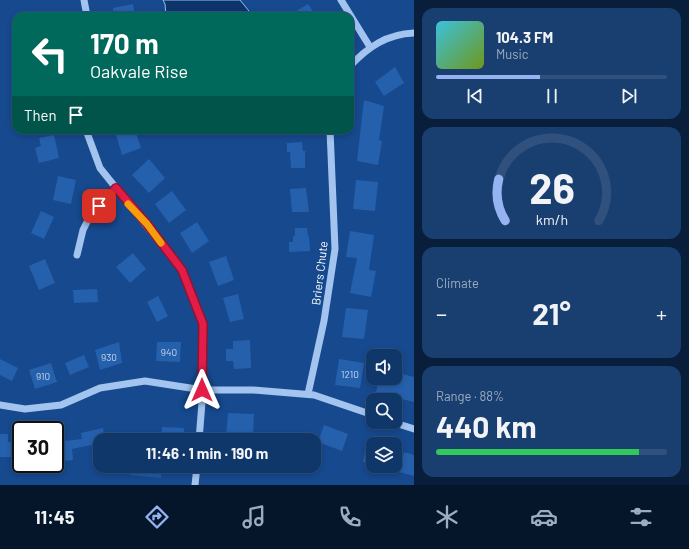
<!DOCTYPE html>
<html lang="en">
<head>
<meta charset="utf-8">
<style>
	body { margin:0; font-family:Barlow,sans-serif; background:#193f70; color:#f1f3f6; height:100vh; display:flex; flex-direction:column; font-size:15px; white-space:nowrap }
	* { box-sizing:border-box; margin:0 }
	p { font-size:13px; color:#9cacc1 }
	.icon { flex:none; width:22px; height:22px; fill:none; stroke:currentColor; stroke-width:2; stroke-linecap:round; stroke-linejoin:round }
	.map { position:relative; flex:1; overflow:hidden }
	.side { display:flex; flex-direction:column; gap:8px; padding:8px; background:#091e3a; width:275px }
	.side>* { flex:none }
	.banner { position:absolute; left:12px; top:12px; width:342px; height:122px; border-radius:12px; box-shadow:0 2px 6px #0003,0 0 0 1px #30517e; background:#00695c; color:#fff; overflow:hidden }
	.buttons { position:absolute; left:366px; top:349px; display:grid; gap:8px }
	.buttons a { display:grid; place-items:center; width:36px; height:36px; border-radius:8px; background:#10376a; box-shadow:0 2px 6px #0003,0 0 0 1px #30517e; font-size:20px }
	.speed { position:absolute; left:12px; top:421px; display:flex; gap:8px; font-size:20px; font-weight:700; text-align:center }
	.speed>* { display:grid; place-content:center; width:52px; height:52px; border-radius:50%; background:#10376a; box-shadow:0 2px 6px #0003,0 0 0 1px #30517e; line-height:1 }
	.speed .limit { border:2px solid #111; border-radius:6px; background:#fff; color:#111 }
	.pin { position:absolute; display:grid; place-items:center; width:34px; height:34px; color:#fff; margin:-17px; border-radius:8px; box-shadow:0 2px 6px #0006 }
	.me { position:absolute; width:44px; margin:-22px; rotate:0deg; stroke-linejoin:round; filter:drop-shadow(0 0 3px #0008) }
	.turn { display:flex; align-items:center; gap:14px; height:84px; padding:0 12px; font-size:18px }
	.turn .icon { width:52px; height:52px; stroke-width:2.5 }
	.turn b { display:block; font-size:28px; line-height:34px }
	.then { display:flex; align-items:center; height:38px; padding:0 12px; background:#0003; gap:8px; font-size:15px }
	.big { font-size:30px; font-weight:700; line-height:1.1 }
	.side .tile { flex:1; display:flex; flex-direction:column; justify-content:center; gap:6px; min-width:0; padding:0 14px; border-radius:12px; background:#193f70 }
	.side .dial { align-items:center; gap:0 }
	.dial svg { height:104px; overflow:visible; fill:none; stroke:#30517e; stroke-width:7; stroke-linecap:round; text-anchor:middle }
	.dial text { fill:#f1f3f6; stroke:none }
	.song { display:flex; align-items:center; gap:12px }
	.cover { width:48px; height:48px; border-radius:6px; background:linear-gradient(135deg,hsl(190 70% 55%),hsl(80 70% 35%)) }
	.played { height:4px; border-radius:2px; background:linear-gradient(90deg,#95b2f1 45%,#30517e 45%) }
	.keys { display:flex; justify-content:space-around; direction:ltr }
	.heat { display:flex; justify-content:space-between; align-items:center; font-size:22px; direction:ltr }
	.charge { height:6px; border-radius:3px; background:linear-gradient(90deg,#34c759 88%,#30517e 0) }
	.trip { position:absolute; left:93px; top:433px; width:228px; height:40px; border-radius:12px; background:#10376a; box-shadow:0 2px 6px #0003,0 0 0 1px #30517e; font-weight:700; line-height:40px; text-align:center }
	.menu { display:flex; height:64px; justify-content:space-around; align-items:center; background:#06162a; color:#9cacc1 }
	.menu .icon { width:28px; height:28px }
	.menu .current { color:#95b2f1 }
	.menu b { font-size:18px; color:#f1f3f6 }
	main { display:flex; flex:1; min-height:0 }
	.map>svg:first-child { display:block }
</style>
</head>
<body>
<main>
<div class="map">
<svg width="414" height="485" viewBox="0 0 414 485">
	<rect width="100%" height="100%" fill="#16498e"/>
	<polygon fill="#1f5ba8" points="131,466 162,466 161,478 130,475"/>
	<polygon fill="#0e356b" stroke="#94bff2" points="163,0 240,0 253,16 166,16 165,4"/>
	<g fill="#2560ad">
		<polygon points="133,4 135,16 114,16 113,8"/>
		<polygon points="308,4 316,16 288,16"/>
		<polygon points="395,67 404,83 384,96 375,82"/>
		<polygon points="364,100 384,106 379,140 382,141 378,165 357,161"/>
		<polygon points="131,130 135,130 141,148 122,155 116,135"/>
		<polygon points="54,135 59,158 39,163 35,148 41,146 39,138"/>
		<polygon points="302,142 303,151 305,151 305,168 291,168 290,152 287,152 287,143"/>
		<polygon points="149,159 165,178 149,193 132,175"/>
		<polygon points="58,176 76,180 71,204 53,200"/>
		<polygon points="356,180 378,182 375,211 353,209"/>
		<polygon points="306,188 309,212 292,212 290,189"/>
		<polygon points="172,191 186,210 169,223 155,204"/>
		<polygon points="41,211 54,217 44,239 31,233"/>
		<polygon points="197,222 209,241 192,253 180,233"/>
		<polygon points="295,228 307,228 308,236 309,236 310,251 289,252 289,242 293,242 293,236 295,236"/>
		<polygon points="350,231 374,235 369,270 376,271 371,297 350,293 357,258 346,257"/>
		<polygon points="133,253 146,269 130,283 116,267"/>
		<polygon points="226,256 234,280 218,286 209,262"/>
		<polygon points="45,259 55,283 39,290 29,266"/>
		<polygon points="97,289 98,302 74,303 73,290"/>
		<polygon points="238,294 244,319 230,322 223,298"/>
		<polygon points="158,296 168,316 157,322 147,302"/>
		<polygon points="346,308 368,310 364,339 342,337"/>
		<polygon points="250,340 251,368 234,369 233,361 226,361 226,349 233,349 233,341"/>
		<polygon points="119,342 122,363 100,370 95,350"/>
		<polygon points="157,342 181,342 180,362 156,361"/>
		<polygon points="84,355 89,367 70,375 65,363"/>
		<polygon points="0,359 18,368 12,381 0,375"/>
		<polygon points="339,359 364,363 360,388 335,385"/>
		<polygon points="51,363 57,382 35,389 29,370"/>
		<polygon points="395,372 414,377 414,402 376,393 379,378 395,378"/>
		<polygon points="228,413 254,414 253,436 226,437"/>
		<polygon points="324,425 348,434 342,451 318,442"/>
		<polygon points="162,427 184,428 184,440 161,440"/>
		<polygon points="103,428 105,440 100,440 100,443 72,449 73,460 55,462 55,442 82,439 81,433"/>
		<polygon points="0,434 8,434 8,442 18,443 17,457 0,457"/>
		<polygon points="366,446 373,448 373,465 363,462"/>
		<polygon points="404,452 414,455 414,476 399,472"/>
	</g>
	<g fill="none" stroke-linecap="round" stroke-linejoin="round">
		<g stroke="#a2c4ef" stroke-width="7">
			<polyline points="84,0 87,16"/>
			<polyline points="341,0 370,47"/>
			<path d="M350 66C368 47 387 34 414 33"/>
			<polyline points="86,130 100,168 182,270 197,307 203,324 203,390 199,440"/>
			<polyline points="77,255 83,230 91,214 116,188"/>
			<polyline points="308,394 324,321 335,249 330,130"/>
			<polyline points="0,405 25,409 61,405 100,388 145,381 203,390 253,390 314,395 373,415"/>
			<polyline points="392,422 414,429"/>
			<polyline points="195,485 197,466"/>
		</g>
	</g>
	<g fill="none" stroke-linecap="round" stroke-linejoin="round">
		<g stroke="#92132f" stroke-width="10">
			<polyline id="route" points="99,206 116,188 147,224 182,270 203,324 202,390"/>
		</g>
		<use href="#route" stroke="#e11d48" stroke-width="7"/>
		<polyline stroke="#f59e0b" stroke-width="7" points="128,204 147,224 161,243"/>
	</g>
	<g text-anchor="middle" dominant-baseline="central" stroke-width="4" stroke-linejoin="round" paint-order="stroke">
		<g font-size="10" fill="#c8d7ea">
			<text x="169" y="352">940</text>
			<text x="109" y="357">930</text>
			<text x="350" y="374">1210</text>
			<text x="43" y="376">910</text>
		</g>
		<g font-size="12" fill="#fff" stroke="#16498e">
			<text transform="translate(319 273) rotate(-83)">Briers Chute</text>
		</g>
	</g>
</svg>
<div class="buttons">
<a><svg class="icon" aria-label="sound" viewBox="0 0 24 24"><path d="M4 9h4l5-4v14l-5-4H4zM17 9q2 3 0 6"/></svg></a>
<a><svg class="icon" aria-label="search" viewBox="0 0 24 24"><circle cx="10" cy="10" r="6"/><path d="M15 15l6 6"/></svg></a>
<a><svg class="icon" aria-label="layers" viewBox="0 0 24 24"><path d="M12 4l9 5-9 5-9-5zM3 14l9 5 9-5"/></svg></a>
</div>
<div class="speed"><div class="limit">30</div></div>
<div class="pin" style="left:99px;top:206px;background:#d93025"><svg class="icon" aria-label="arrive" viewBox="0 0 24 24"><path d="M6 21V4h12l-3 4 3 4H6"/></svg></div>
<svg class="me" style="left:202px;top:390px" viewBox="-20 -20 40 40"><path d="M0-17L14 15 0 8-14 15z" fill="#e11d48" stroke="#fff" stroke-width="4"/></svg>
<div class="trip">11:46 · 1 min · 190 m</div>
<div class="banner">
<div class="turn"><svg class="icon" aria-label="left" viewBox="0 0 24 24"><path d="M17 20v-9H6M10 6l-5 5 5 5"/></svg><div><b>170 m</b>Oakvale Rise</div></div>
<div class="then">Then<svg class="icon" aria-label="arrive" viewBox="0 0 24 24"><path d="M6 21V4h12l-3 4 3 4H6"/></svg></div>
</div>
</div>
<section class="side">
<div class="tile">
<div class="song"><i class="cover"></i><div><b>104.3 FM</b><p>Music</p></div></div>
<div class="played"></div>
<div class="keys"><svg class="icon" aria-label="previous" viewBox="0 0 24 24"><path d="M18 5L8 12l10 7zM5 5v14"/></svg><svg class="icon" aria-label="pause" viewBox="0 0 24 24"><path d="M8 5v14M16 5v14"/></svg><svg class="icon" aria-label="next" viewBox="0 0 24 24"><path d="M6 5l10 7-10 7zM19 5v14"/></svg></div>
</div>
<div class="tile dial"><svg viewBox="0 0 100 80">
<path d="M14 69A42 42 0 1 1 86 69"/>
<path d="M14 69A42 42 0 0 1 9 37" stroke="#95b2f1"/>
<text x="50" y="56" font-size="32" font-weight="700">26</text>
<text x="50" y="72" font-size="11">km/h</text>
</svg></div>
<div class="tile"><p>Climate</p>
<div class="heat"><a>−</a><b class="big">21°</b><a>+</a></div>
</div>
<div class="tile"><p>Range · 88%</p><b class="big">440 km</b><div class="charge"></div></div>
</section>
</main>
<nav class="menu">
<b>11:45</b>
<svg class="icon current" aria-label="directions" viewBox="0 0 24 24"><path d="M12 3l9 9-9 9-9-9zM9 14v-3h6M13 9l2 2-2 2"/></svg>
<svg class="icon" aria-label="music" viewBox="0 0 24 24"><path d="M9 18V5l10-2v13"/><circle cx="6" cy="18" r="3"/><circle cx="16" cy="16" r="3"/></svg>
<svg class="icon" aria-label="phone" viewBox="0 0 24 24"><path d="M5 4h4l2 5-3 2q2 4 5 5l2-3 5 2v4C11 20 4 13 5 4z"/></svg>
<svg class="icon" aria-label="climate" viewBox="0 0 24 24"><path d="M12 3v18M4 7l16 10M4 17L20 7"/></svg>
<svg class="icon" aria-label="car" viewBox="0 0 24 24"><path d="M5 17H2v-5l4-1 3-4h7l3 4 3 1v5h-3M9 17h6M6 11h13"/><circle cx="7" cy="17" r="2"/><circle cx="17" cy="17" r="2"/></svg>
<svg class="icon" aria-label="filters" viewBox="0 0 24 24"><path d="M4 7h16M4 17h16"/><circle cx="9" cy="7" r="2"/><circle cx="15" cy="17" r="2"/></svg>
</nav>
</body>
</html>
